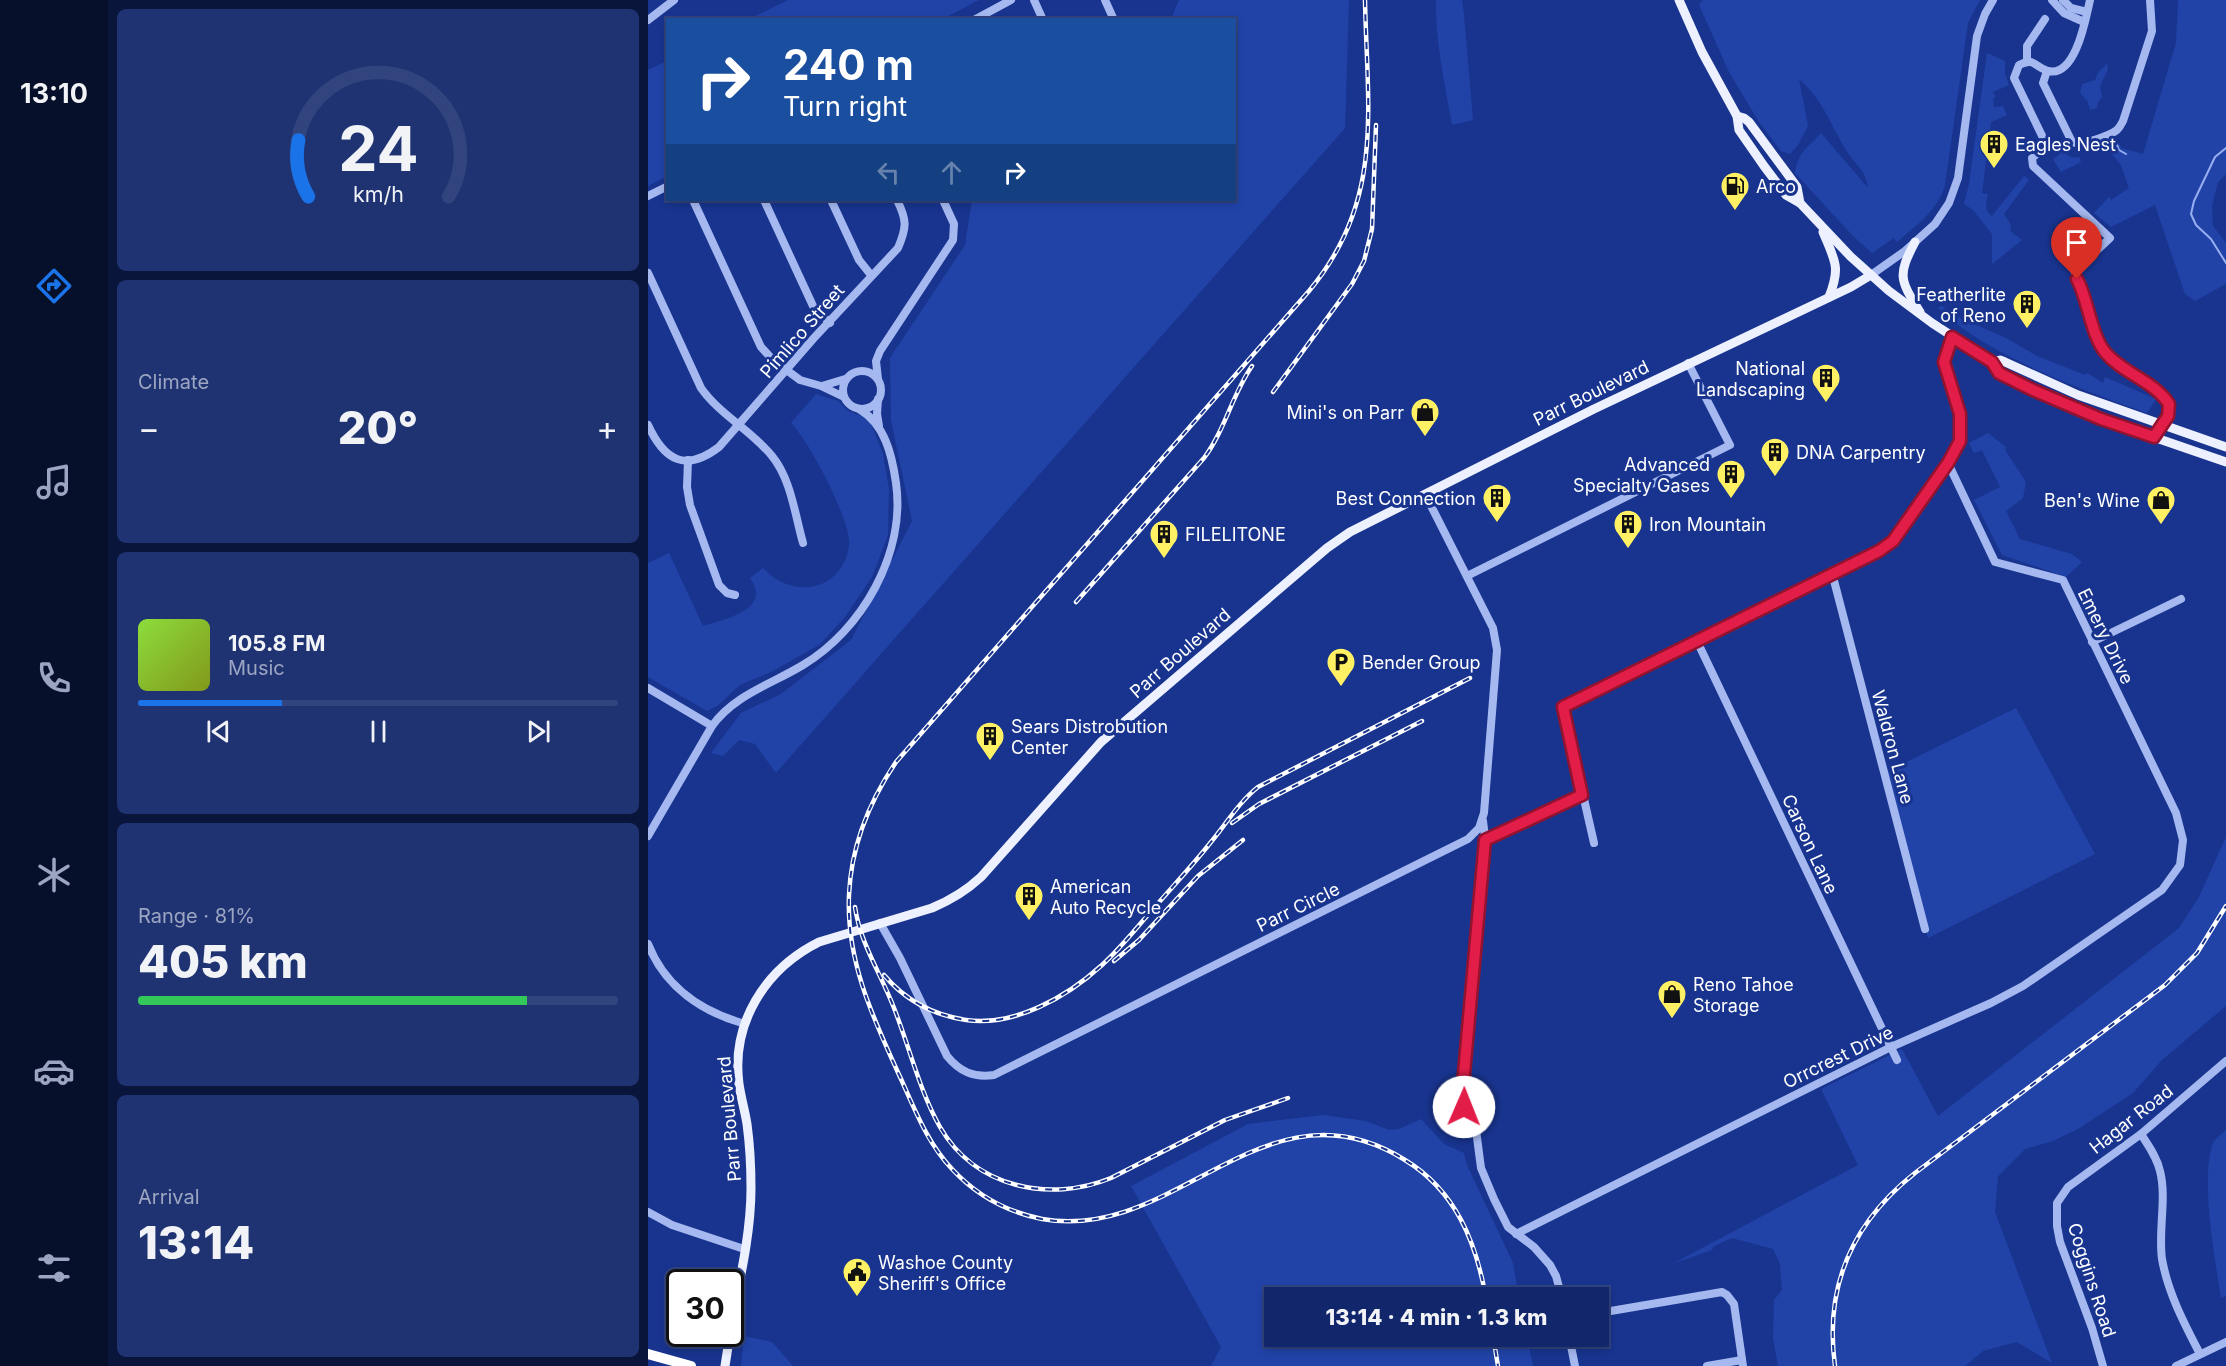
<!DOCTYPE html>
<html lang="en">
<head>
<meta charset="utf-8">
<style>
	body { margin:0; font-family:Inter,sans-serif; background:#1f3373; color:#f1f3f6; height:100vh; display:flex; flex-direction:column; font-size:22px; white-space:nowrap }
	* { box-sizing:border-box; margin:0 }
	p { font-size:20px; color:#9ca5c1 }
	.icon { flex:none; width:33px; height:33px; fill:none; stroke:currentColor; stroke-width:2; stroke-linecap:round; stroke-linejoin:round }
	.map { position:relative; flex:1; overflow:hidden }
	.sheet { display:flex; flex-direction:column; gap:9px; padding:9px; background:#0a153b; width:540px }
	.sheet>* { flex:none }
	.top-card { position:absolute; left:18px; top:18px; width:570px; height:183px; border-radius:0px; box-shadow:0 3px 9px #0003,0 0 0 2px #31447e; background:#1a4fa0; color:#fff; overflow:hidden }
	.speed { position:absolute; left:18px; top:1269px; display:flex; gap:12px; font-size:30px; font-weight:700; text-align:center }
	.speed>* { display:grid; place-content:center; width:78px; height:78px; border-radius:50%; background:#12276b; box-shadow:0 3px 9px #0003,0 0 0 2px #31447e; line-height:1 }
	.speed .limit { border:3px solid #111; border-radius:9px; background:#fff; color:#111 }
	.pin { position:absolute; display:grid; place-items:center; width:51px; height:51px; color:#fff; margin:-62px -26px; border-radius:50% 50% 50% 0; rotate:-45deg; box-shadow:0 0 6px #0007 }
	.pin .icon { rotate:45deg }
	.me { position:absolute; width:66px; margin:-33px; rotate:1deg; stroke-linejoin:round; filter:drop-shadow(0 0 4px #0008) }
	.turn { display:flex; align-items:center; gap:21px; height:126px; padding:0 18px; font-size:27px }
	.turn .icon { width:78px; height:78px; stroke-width:2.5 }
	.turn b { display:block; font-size:42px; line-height:51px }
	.lanes { display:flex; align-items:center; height:57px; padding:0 18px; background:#0003; justify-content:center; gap:30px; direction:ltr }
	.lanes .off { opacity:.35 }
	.big { font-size:45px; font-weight:800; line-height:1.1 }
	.sheet .tile { flex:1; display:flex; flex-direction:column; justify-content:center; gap:9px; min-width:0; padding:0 21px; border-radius:9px; background:#1f3373 }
	.sheet .dial { align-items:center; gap:0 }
	.dial svg { height:156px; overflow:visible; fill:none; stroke:#31447e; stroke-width:7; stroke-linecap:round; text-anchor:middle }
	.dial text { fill:#f1f3f6; stroke:none }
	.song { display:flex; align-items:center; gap:18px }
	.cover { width:72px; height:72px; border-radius:9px; background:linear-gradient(135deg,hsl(90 70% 55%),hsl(70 70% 35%)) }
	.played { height:6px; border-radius:3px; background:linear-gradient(90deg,#1a73e8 30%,#31447e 30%) }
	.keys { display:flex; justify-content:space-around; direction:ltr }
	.heat { display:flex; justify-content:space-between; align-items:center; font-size:33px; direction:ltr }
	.charge { height:9px; border-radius:4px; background:linear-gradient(90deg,#34c759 81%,#31447e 0) }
	.trip { position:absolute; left:616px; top:1287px; width:345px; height:60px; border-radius:0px; background:#12276b; box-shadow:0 3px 9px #0003,0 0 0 2px #31447e; font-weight:800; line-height:60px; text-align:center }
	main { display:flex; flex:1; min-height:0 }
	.tab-bar { display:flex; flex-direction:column; width:108px; justify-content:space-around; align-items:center; background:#07102b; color:#9ca5c1 }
	.tab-bar .icon { width:42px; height:42px }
	.tab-bar .current { color:#1a73e8 }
	.tab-bar b { font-size:27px; color:#f1f3f6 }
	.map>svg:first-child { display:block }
</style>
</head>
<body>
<main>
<nav class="tab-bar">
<b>13:10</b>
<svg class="icon current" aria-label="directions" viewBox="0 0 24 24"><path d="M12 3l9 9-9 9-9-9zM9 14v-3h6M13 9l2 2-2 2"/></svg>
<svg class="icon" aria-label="music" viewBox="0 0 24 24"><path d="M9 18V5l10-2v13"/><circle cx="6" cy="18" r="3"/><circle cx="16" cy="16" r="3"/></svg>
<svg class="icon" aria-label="phone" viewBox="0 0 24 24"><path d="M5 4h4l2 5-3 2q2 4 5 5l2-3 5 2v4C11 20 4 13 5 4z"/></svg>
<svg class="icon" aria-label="climate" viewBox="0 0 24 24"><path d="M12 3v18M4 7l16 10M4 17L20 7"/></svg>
<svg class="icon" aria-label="car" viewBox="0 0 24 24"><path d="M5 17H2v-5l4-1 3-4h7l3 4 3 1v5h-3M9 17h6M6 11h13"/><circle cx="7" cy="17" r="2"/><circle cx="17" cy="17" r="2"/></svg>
<svg class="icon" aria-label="filters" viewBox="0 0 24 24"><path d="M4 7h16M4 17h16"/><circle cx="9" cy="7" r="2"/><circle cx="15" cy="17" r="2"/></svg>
</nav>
<section class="sheet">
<div class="tile dial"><svg viewBox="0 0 100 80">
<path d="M14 69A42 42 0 1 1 86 69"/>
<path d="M14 69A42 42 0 0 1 9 40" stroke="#1a73e8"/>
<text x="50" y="56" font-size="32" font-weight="700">24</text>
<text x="50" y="72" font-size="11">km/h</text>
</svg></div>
<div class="tile"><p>Climate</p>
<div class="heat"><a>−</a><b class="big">20°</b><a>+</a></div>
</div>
<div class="tile">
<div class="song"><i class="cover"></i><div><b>105.8 FM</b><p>Music</p></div></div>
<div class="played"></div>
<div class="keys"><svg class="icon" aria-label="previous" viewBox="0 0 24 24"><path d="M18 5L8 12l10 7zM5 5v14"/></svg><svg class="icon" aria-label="pause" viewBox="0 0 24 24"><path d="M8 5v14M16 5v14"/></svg><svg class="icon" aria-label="next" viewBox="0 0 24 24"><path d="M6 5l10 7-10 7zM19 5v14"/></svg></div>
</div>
<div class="tile"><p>Range · 81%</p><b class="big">405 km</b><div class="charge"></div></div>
<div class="tile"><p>Arrival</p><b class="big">13:14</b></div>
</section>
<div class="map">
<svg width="1578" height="1366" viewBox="0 0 1578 1366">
	<rect width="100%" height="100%" fill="#18348f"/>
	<g fill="#2143a8">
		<polygon points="140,0 331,0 295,19 101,19"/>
		<polygon points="531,0 701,0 697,128 128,773 107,744 91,740 75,756 63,753 93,713 133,694 203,640 264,521 243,420 242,358 317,245 324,200 586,200 586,20 523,19"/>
		<path d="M788 0H814L816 15 825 120 804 125C797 84 787 41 788 0Z"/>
		<path d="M1055 0H1332L1320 23 1297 185C1290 210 1268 226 1249 242L1246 238 1224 253 1204 235 1147 173C1150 152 1159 148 1173 133L1220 188C1217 170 1212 170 1202 156 1183 128 1178 103 1151 79L1160 126 1150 145 1142 154 1133 151 1111 122 1081 72 1051 5Z"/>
		<polygon points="1530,0 1578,0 1578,174 1570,182 1564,206 1565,226 1578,243 1578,284 1547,301 1537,294 1507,205 1463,227 1446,213 1461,197 1463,200 1481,188 1473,165 1462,152 1453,152 1471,143 1473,148 1495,154 1528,43"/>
		<path d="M1339 53 1357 61V74L1361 85 1345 92 1348 97 1345 98 1346 107 1355 106 1359 115 1343 122 1334 193 1340 194C1338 203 1336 210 1344 216L1376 176 1381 180 1356 214 1363 225 1362 231 1374 240 1344 264V234L1325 210 1316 204 1321 184Z"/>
		<polygon points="19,61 19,176 0,186 0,70"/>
		<polygon points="1459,64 1460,69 1452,86 1454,97 1450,102 1449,108 1442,110 1440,102 1432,93 1434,84 1447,80 1451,71"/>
		<path d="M1415 145 1413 149C1417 155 1424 159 1431 157L1433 162 1413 172 1405 159 1412 154 1409 148Z"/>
		<path d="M1294 306 1310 317 1358 338 1389 356 1437 375 1439 373 1455 383 1457 377 1508 399 1499 413C1433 389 1341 357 1290 308Z"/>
		<path d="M168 394 190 401 200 411 216 417 223 424 235 454 241 489 240 535 224 577 197 617 171 645 125 671 92 685 69 706 59 711 0 677V563L21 553 55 626C76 619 125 610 102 578L115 568C144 600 194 592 201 546 205 524 160 439 143 423Z"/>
		<polygon points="1340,433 1358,447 1357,450 1378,482 1375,498 1358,511 1372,539 1424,554 1434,562 1418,577 1354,555 1326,500 1352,487 1334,450 1326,453 1321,443"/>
		<polygon points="1368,708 1447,854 1280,938 1236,773"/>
		<polygon points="1578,837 1578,1006 1514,1060 1485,1093 1430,1129 1405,1141 1377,1149 1350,1176 1347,1212 1404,1363 1369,1342 1335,1351 1317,1366 1130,1366 1125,1338 1126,1300 1134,1290 1132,1264 1125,1249 1084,1238 1066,1246 1064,1250 1024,1264 1210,1165 1173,1089 1254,1049 1290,1116 1531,928 1551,897"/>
		<polygon points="675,1115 718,1121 741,1130 751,1129 773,1119 796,1144 816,1153 819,1165 865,1263 871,1297 627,1298 627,1336 879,1337 885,1366 563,1366 573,1347 483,1186 600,1124"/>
		<path d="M1578 1130V1296L1573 1298C1567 1259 1552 1179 1565 1143 1567 1138 1574 1134 1578 1130Z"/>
		<polygon points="96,1336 124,1342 145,1366 93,1366"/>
	</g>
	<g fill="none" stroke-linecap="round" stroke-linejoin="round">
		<g stroke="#97aff1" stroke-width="2">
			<polyline points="1469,145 1471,150 1478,154"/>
			<polyline points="1578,148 1567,157 1546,201 1543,214 1548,225 1563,239 1578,263"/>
		</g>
		<g stroke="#a5b8ef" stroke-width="8">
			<polyline points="386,0 395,20"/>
			<polyline points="457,0 466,20"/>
			<polyline points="1404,0 1416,13 1436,22"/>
			<polyline points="1415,0 1423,8 1439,12"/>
			<path d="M1442 0C1438 17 1428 78 1400 71 1386 67 1387 57 1371 65L1366 78 1399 146 1384 158 1385 166 1462 238 1428 270 1427 274 1455 350 1474 369 1497 383 1521 404 1520 416 1506 437"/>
			<polyline points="0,20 26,0"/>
			<polyline points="326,20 363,0"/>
			<polyline points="1379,61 1379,46 1397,19"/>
			<path d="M1399 71 1395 83 1424 142C1433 146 1461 136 1469 130 1470 129 1474 123 1475 121L1504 31 1502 0"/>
			<polyline points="0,196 20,186"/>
			<polyline points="45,200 113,347 125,360 152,380 173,386 196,397"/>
			<polyline points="116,200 165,306 182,323"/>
			<polyline points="183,200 211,260 223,275"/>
			<path d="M0 273 53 388C72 415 103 430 124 456 143 479 147 515 155 543"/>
			<polyline points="1223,275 1257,251 1287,224 1301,203 1310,178 1329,36 1337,14 1345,0"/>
			<circle cx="214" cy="390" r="19"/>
			<polyline points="230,379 228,361 232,351 305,240 306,224 295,200"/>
			<polyline points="174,386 197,379"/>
			<polyline points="230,399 229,414 231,426"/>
			<path d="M0 425C16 460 37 473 71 447L165 339 250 248C259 227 259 220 249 200"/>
			<polyline points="40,460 39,487 42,505 71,585 79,593 87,595"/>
			<polyline points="1184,573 1277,929"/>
			<polyline points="819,576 1082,445 1040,363"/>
			<polyline points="1049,641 1249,1060"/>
			<polyline points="1444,642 1533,599"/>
			<polyline points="0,688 64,726"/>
			<polyline points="835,821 837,837 814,1097 816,1107 828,1130 833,1168 846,1199 860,1227 886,1247 902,1265 908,1276 914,1298"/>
			<path d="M0 836 64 726C86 695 124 684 155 665 214 630 258 553 248 483 244 455 237 424 211 409"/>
			<polyline points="837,840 934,795"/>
			<polyline points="946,843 915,707 1231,551 1245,541 1300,463 1312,441 1312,414 1296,362 1304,337"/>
			<path d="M232 923 252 958 299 1056C312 1072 326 1078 346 1075L820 839 831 828 836 813 849 650 845 628 777 494"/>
			<path d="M0 944C17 987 54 1012 97 1024"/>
			<path d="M1493 1134C1500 1145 1509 1157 1512 1171 1519 1198 1510 1230 1514 1259 1520 1293 1536 1323 1552 1354"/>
			<polyline points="0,1212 24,1225 96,1249"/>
			<polyline points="868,1234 1243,1047 1343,1003 1375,986 1514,890 1532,865 1535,840 1528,813 1415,580 1347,562 1300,463"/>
			<polyline points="951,1313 1074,1292 1079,1295 1086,1304 1095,1366"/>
			<polyline points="921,1336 927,1366"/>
			<polyline points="1059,1366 1094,1360"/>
			<polyline points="1455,1366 1444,1328 1412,1242 1409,1226 1409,1203 1420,1187 1493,1134 1578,1061"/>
			<polyline points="1528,1366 1578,1342"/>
		</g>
		<g stroke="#edf0ff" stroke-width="9">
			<polyline points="1031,0 1054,52 1089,116 1091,130 1116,166 1138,195 1152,203 1203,257 1241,291 1284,323 1344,362 1351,373 1370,383 1453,419 1578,462"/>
			<polyline points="1089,116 1096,118 1101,122 1149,187 1152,203"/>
			<path d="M1175 232C1187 261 1193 267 1181 297"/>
			<path d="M1267 242C1249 276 1252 280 1272 312"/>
			<polyline points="1344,362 1352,360 1357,362 1430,395 1578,447"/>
			<path d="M82 1329C91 1283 103 1235 103 1188 103 1167 102 1146 99 1124 97 1111 93 1098 91 1084 83 1023 117 969 171 942L284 908C303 900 318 891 333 877L453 742 679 548 702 532 946 409 1203 287 1223 275"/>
			<polyline points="77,1366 82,1334"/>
		</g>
		<polyline stroke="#fff" stroke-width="10" points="0,1354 43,1366"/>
		<g stroke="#fff" stroke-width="4.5">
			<g id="rail">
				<path d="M717 0C719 109 737 200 661 291L248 762C221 802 203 847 201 895 198 962 226 1020 253 1079 267 1110 280 1144 304 1169 328 1195 359 1212 394 1219 529 1243 617 1073 757 1160 808 1191 828 1242 838 1298"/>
				<polyline points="625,392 704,284 716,261 724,229 728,125"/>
				<path d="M428 602 556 458C577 430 584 395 604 366"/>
				<polyline points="584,823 611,804 774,721"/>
				<path d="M207 907C212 943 233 974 246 1008 261 1046 272 1092 292 1127 327 1188 402 1203 463 1178L577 1120 640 1098"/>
				<polyline points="466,961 491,940 550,876 595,840"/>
				<path d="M236 975C257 1000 285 1015 318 1020 366 1027 419 997 454 965 473 948 489 927 506 908 525 886 545 865 563 842 578 824 591 802 610 787L822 678"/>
				<polyline points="845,1336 850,1366"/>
				<path d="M1187 1366C1176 1286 1205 1222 1267 1173L1517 985 1549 953 1578 906"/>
			</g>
		</g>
		<use href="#rail" stroke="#18348f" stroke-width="2" stroke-dasharray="7" stroke-linecap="butt"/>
	</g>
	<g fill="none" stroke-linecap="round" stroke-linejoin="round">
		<g stroke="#92132f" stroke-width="15">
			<path id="route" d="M816 1107 815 1085 837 840 934 795 915 707 1231 551 1245 541 1300 463 1312 441V414L1296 362 1304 337 1344 362 1351 373 1385 390 1453 419 1506 437 1520 416 1521 404C1506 381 1474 373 1457 352 1443 335 1440 299 1429 279"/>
		</g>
		<use href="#route" stroke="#e11d48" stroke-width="10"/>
	</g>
	<defs>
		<g id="building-pin" transform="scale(1.5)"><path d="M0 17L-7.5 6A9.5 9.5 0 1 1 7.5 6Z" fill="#fff163" stroke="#18348f"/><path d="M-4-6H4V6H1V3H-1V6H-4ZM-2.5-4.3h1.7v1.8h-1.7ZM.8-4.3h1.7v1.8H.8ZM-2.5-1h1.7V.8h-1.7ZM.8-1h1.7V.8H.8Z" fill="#111"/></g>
		<g id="fuel-pin" transform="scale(1.5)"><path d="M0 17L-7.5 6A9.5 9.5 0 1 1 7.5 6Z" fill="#fff163" stroke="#18348f"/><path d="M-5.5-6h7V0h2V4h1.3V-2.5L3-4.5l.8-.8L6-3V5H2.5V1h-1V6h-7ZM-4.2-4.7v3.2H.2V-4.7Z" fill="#111"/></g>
		<g id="shop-pin" transform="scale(1.5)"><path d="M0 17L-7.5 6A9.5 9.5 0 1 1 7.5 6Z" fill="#fff163" stroke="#18348f"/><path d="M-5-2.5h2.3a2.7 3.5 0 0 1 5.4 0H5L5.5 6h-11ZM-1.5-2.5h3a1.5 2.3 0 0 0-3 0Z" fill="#111"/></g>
		<g id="parking-pin" transform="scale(1.5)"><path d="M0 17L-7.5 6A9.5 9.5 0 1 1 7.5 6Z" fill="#fff163" stroke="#18348f"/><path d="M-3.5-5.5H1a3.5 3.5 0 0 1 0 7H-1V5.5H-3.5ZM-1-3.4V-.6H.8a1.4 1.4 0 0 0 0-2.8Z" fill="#111"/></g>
		<g id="civic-pin" transform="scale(1.5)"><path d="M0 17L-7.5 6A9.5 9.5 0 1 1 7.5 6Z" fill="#fff163" stroke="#18348f"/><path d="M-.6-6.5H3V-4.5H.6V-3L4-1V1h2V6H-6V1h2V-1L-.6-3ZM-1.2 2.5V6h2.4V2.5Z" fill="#111"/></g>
	</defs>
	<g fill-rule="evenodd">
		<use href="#building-pin" x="1346" y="144"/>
		<use href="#fuel-pin" x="1087" y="186"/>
		<use href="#building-pin" x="1379" y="304"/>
		<use href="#building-pin" x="1178" y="378"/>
		<use href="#shop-pin" x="777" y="412"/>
		<use href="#building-pin" x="1127" y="452"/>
		<use href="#building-pin" x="1083" y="474"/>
		<use href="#building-pin" x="849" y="498"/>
		<use href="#shop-pin" x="1513" y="500"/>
		<use href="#building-pin" x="980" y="524"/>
		<use href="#building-pin" x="516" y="534"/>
		<use href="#parking-pin" x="693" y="662"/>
		<use href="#building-pin" x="342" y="736"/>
		<use href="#building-pin" x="381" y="896"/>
		<use href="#shop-pin" x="1024" y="994"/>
		<use href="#civic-pin" x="209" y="1272"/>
	</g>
	<g text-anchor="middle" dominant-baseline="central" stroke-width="6" stroke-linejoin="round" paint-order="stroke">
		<g font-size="18" fill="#fff" stroke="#18348f" text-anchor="start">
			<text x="1367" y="144">Eagles Nest</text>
			<text x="1108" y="186">Arco</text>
			<text x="1358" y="294" text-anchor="end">Featherlite<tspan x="1358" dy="21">of Reno</tspan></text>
			<text x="1157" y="368" text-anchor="end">National<tspan x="1157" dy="21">Landscaping</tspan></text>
			<text x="756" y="412" text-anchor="end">Mini's on Parr</text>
			<text x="1148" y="452">DNA Carpentry</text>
			<text x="1062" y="464" text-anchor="end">Advanced<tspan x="1062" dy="21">Specialty Gases</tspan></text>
			<text x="828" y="498" text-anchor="end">Best Connection</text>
			<text x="1492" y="500" text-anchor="end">Ben's Wine</text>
			<text x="1001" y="524">Iron Mountain</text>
			<text x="537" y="534">FILELITONE</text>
			<text x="714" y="662">Bender Group</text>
			<text x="363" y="726">Sears Distrobution<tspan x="363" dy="21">Center</tspan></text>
			<text x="402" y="886">American<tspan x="402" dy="21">Auto Recycle</tspan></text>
			<text x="1045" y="984">Reno Tahoe<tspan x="1045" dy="21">Storage</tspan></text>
			<text x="230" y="1262">Washoe County<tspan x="230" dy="21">Sheriff's Office</tspan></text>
		</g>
		<g font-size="18" fill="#fff" stroke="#18348f">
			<text transform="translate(154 331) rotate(-49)">Pimlico Street</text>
			<text transform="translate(943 393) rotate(-26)">Parr Boulevard</text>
			<text transform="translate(1458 636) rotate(64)">Emery Drive</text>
			<text transform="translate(532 653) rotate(-41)">Parr Boulevard</text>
			<text transform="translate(1245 747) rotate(75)">Waldron Lane</text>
			<text transform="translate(1162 844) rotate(65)">Carson Lane</text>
			<text transform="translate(650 907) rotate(-26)">Parr Circle</text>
			<text transform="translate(1190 1057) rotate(-26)">Orrcrest Drive</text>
			<text transform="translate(81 1119) rotate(-95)">Parr Boulevard</text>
			<text transform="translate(1483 1119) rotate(-38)">Hagar Road</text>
			<text transform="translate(1444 1280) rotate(72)">Coggins Road</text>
		</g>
	</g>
</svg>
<div class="speed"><div class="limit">30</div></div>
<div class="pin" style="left:1429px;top:279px;background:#d93025"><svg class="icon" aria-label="arrive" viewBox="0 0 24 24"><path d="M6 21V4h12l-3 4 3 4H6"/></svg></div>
<svg class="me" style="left:816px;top:1107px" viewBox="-20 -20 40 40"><circle r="19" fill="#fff"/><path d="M0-13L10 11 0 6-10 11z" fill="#e11d48"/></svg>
<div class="trip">13:14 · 4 min · 1.3 km</div>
<div class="top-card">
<div class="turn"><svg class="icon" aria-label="right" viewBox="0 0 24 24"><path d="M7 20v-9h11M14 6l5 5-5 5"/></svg><div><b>240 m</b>Turn right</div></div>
<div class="lanes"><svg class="icon off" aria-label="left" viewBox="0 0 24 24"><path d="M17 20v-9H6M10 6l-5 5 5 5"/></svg><svg class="icon off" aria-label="ahead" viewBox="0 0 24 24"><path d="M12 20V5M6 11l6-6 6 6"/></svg><svg class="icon" aria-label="right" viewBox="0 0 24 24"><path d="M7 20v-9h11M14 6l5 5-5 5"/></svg></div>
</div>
</div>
</main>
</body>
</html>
